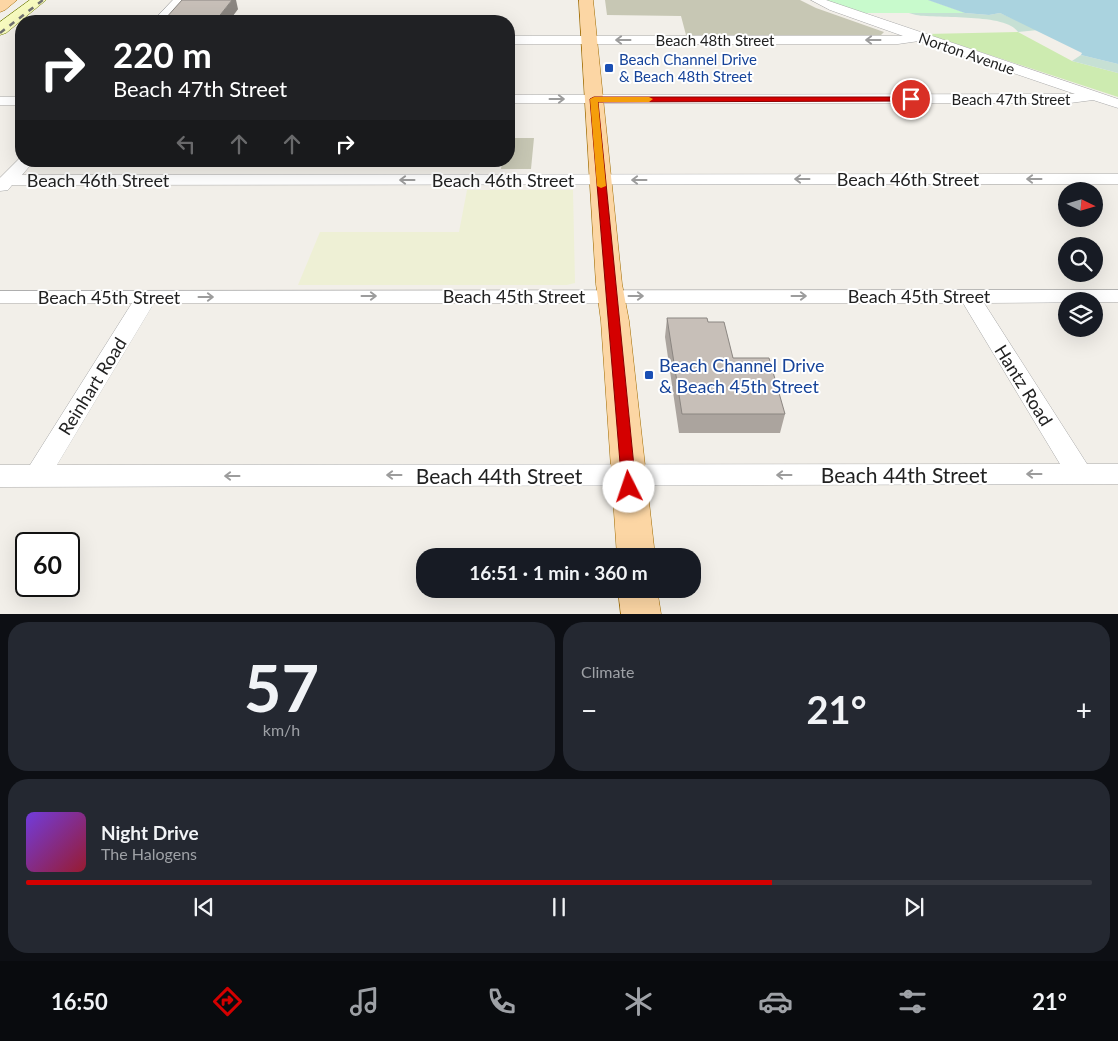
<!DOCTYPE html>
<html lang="en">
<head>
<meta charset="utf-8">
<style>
	body { margin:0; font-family:Lato,sans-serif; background:#242831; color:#f1f3f6; height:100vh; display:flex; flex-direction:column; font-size:19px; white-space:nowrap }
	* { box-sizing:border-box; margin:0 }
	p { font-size:16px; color:#9ea1a6 }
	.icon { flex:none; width:28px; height:28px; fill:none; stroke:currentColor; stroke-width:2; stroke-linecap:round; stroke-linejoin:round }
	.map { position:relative; height:614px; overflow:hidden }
	.panel { display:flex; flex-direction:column; gap:8px; padding:8px; background:#0d0f14; flex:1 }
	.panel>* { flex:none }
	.top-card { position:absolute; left:15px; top:15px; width:500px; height:152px; border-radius:20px; box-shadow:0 5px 20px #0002; background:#202124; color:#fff; overflow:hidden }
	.needle { width:32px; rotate:95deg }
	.controls { position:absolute; left:1058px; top:182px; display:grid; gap:10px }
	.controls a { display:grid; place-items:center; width:45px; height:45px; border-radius:50%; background:#171b24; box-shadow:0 5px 20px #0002; font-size:25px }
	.speed { position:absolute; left:15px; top:532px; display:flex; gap:10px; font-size:25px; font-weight:700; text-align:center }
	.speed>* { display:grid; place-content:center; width:65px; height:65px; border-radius:50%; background:#171b24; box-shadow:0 5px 20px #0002; line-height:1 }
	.speed .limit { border:2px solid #111; border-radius:8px; background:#fff; color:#111 }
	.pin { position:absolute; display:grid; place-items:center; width:42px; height:42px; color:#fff; margin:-21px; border:2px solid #fff; border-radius:50%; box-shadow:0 1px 5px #0007 }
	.me { position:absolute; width:55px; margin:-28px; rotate:356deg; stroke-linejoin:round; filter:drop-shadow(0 0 4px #0008) }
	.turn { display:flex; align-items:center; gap:18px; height:105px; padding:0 15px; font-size:22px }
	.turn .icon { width:65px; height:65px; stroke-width:2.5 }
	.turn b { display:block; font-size:35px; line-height:42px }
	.lanes { display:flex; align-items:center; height:48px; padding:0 15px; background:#0003; justify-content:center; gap:25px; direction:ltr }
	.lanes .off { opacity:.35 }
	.big { font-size:38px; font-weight:700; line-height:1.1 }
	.panel .widget { flex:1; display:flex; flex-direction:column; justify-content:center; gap:8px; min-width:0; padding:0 18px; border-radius:20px; background:#242831 }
	.panel .dial { align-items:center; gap:0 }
	.dial b { font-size:65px; line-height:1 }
	.song { display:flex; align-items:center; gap:15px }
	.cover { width:60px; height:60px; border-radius:8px; background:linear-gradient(135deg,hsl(260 70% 55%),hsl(350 70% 35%)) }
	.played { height:5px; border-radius:2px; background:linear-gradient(90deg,#d40000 70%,#363941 70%) }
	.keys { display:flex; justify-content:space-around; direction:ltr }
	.heat { display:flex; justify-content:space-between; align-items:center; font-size:28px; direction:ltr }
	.panel .tiles { flex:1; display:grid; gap:8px; grid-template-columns:1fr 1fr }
	.widget:last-child { grid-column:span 2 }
	.trip { position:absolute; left:416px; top:548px; width:285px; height:50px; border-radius:20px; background:#171b24; box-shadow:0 5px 20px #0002; font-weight:700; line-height:50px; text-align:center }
	.tab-bar { display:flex; height:80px; justify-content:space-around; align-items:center; background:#090b0e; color:#9ea1a6 }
	.tab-bar .icon { width:35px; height:35px }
	.tab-bar .active { color:#d40000 }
	.tab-bar b { font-size:22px; color:#f1f3f6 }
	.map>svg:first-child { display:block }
</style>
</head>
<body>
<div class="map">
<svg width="1118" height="614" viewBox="0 0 1118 614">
	<rect width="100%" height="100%" fill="#f2efe9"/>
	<g fill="#c7c7b4">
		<polygon points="605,0 800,0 816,8 884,32 881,35 686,35 681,16 607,15"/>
		<polygon points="509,138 534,138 531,169 501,169 502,161 509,161"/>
	</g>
	<polygon fill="#eef0d5" points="467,190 573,190 575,283 567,285 298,285 320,232 459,232"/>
	<polygon fill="#cdebb0" points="1018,32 1072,61 1118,73 1118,97 926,34"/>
	<g fill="#c6e0d4">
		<path d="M928 0 965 13 989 15 1000 13 1038 30 1018 32C1006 13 939 19 916 15 908 13 899 10 890 7Z"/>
		<polygon points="1081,55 1118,64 1118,73 1072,61"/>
	</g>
	<polygon fill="#c8facc" points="817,0 928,0 965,13 850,13"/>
	<polygon fill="#aad3df" points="928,0 1118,0 1118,64 1081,55 1082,53 1000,13 989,15 965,13"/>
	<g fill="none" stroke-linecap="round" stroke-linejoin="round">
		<g stroke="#a9a9a9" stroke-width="1">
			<g id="street">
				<polygon points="173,0 185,0 165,21 153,21"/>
				<polygon points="811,0 826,0 1118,99 1118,108 1093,100 1070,103 509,103 509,95 1075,94 919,41 898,44 509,44 509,36 903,36 830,10"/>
				<rect x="0" y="97" width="21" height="8"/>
				<polygon points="21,157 21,161 34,161 22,175 1118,174 1118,184 12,185 8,190 0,191 0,178"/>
				<path d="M1118 290V302L984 303 1087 464H1118V484L0 487V465H30L132 303H0V291ZM154 303H963L1060 464 57 465Z"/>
			</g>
		</g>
		<g stroke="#707d05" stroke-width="1">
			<polygon id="secondary" points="30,0 46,0 6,33 0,35 0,22"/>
		</g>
		<g stroke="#a06b00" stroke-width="1">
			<g id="primary">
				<polygon points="0,0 17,0 5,10 0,12"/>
				<polygon points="579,0 593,0 622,284 629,321 655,556 617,556 601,321 596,284"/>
				<polygon points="618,589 657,589 661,614 621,614"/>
			</g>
		</g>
		<use href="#street" fill="#fff" fill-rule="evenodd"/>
		<use href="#secondary" fill="#f7fabf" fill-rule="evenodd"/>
		<use href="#primary" fill="#fcd6a4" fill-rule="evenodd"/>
		<polyline stroke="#707070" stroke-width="2.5" stroke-dasharray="6 6" stroke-linecap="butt" points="0,33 43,0"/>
	</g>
	<g fill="#aba49e">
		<polygon points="238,9 229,21 165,21 165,19"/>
		<polygon points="667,318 708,322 733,358 785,414 780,433 679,433 665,337"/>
	</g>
	<polygon fill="#8b8681" points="232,0 236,0 238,9 229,21 218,21 217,19"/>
	<g fill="#c7bfb8" stroke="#8b8681">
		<polygon points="182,0 232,0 217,19 165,19"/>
		<polygon points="667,318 707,318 708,322 724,322 733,358 769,358 785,414 682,414"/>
	</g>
	<defs><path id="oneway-shaft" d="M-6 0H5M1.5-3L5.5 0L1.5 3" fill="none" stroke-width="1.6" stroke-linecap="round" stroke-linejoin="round" transform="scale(1.25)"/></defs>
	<g stroke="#9c9c9c">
		<use href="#oneway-shaft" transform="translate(623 40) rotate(180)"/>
		<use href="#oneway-shaft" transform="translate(873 40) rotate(180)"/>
		<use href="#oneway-shaft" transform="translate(557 99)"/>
		<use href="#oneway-shaft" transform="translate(802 179) rotate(180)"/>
		<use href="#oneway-shaft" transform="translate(1034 179) rotate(180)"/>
		<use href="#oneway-shaft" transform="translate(407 180) rotate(180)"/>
		<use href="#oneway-shaft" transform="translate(639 180) rotate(180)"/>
		<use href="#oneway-shaft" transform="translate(369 296)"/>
		<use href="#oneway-shaft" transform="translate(636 296)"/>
		<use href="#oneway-shaft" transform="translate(799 296)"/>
		<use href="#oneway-shaft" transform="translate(206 297)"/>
		<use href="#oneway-shaft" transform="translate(1034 474) rotate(180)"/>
		<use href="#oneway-shaft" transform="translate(394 475) rotate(180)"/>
		<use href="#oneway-shaft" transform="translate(784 475) rotate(180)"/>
		<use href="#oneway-shaft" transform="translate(232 476) rotate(180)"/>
	</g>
	<polygon fill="#d40000" stroke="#8a0000" points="594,97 911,97 915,99 911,101 598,102 636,487 634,491 624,491 622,487 590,99"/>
	<polygon fill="#f59e0b" points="594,97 649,97 653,99 649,102 598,102 606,186 601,188 597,186 590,99"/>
	<g fill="#1a4fb4" stroke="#fff" stroke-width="2">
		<rect x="604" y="63" width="10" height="10" rx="2.5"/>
		<rect x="644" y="370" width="10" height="10" rx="2.5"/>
	</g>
	<g text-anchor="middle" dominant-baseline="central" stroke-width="4" stroke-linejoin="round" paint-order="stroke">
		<g font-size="15" fill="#222" stroke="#fff">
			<text x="715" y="40">Beach 48th Street</text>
			<text transform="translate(967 53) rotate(19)">Norton Avenue</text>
			<text x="1011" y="99">Beach 47th Street</text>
		</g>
		<g font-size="15" fill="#164399" stroke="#fff" text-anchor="start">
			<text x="619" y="59">Beach Channel Drive<tspan x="619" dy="17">&amp; Beach 48th Street</tspan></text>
		</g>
		<g font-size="18" fill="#222" stroke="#fff">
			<text x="908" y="179">Beach 46th Street</text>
			<text x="98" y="180">Beach 46th Street</text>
			<text x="503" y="180">Beach 46th Street</text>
			<text x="514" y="296">Beach 45th Street</text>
			<text x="919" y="296">Beach 45th Street</text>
			<text x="109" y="297">Beach 45th Street</text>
			<text transform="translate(1024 385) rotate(58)">Hantz Road</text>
			<text transform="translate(92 386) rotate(-58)">Reinhart Road</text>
		</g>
		<g font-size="18" fill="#164399" stroke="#fff" text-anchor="start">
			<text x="659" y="365">Beach Channel Drive<tspan x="659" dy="21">&amp; Beach 45th Street</tspan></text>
		</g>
		<g font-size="21" fill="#222" stroke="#fff">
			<text x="904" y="474">Beach 44th Street</text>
			<text x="499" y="475">Beach 44th Street</text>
		</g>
	</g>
</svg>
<div class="controls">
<a><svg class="needle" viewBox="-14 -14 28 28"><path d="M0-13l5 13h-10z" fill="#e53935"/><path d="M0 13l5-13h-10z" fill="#9ea1a6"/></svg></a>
<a><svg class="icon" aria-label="search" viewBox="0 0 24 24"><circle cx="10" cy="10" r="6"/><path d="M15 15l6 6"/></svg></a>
<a><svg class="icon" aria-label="layers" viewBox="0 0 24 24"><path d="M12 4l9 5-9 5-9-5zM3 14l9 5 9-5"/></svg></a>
</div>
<div class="speed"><div class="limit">60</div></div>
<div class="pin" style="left:911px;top:99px;background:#d93025"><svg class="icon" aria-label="arrive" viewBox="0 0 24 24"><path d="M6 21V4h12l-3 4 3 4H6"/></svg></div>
<svg class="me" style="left:629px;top:487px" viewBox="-20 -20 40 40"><circle r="19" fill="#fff"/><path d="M0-13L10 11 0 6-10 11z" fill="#d40000"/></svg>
<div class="trip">16:51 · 1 min · 360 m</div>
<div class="top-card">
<div class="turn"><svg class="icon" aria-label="right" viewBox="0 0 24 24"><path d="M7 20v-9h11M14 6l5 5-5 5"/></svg><div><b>220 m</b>Beach 47th Street</div></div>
<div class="lanes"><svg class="icon off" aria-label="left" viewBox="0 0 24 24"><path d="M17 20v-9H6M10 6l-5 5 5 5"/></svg><svg class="icon off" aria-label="ahead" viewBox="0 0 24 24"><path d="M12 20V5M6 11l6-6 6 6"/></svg><svg class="icon off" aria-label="ahead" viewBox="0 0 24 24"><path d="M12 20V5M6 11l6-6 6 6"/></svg><svg class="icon" aria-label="right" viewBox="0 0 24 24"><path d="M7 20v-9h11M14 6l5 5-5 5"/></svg></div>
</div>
</div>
<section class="panel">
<div class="tiles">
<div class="widget dial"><b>57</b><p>km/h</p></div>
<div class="widget"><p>Climate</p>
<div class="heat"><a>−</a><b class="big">21°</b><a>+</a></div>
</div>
<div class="widget">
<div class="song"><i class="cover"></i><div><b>Night Drive</b><p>The Halogens</p></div></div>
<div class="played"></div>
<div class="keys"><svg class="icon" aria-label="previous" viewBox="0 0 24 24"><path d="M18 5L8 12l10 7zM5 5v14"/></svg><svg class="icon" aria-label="pause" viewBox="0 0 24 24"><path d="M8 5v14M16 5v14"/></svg><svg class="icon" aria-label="next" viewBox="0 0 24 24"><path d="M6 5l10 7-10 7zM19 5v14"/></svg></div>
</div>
</div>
</section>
<nav class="tab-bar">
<b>16:50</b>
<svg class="icon active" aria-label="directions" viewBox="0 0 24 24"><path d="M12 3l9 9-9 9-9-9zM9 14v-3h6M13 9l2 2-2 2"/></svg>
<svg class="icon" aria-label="music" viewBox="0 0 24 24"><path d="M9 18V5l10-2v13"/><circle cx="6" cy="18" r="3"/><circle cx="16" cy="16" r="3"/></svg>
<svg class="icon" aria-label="phone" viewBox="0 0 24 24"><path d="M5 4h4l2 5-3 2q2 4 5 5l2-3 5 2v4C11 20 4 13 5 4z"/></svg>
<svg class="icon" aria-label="climate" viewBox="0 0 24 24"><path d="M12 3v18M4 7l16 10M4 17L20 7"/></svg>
<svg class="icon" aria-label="car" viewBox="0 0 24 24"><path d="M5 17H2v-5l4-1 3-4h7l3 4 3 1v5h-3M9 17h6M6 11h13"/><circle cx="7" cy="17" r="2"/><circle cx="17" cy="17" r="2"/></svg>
<svg class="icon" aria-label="filters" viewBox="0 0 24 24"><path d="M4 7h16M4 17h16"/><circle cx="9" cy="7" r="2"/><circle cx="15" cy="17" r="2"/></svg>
<b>21°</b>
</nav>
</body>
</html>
